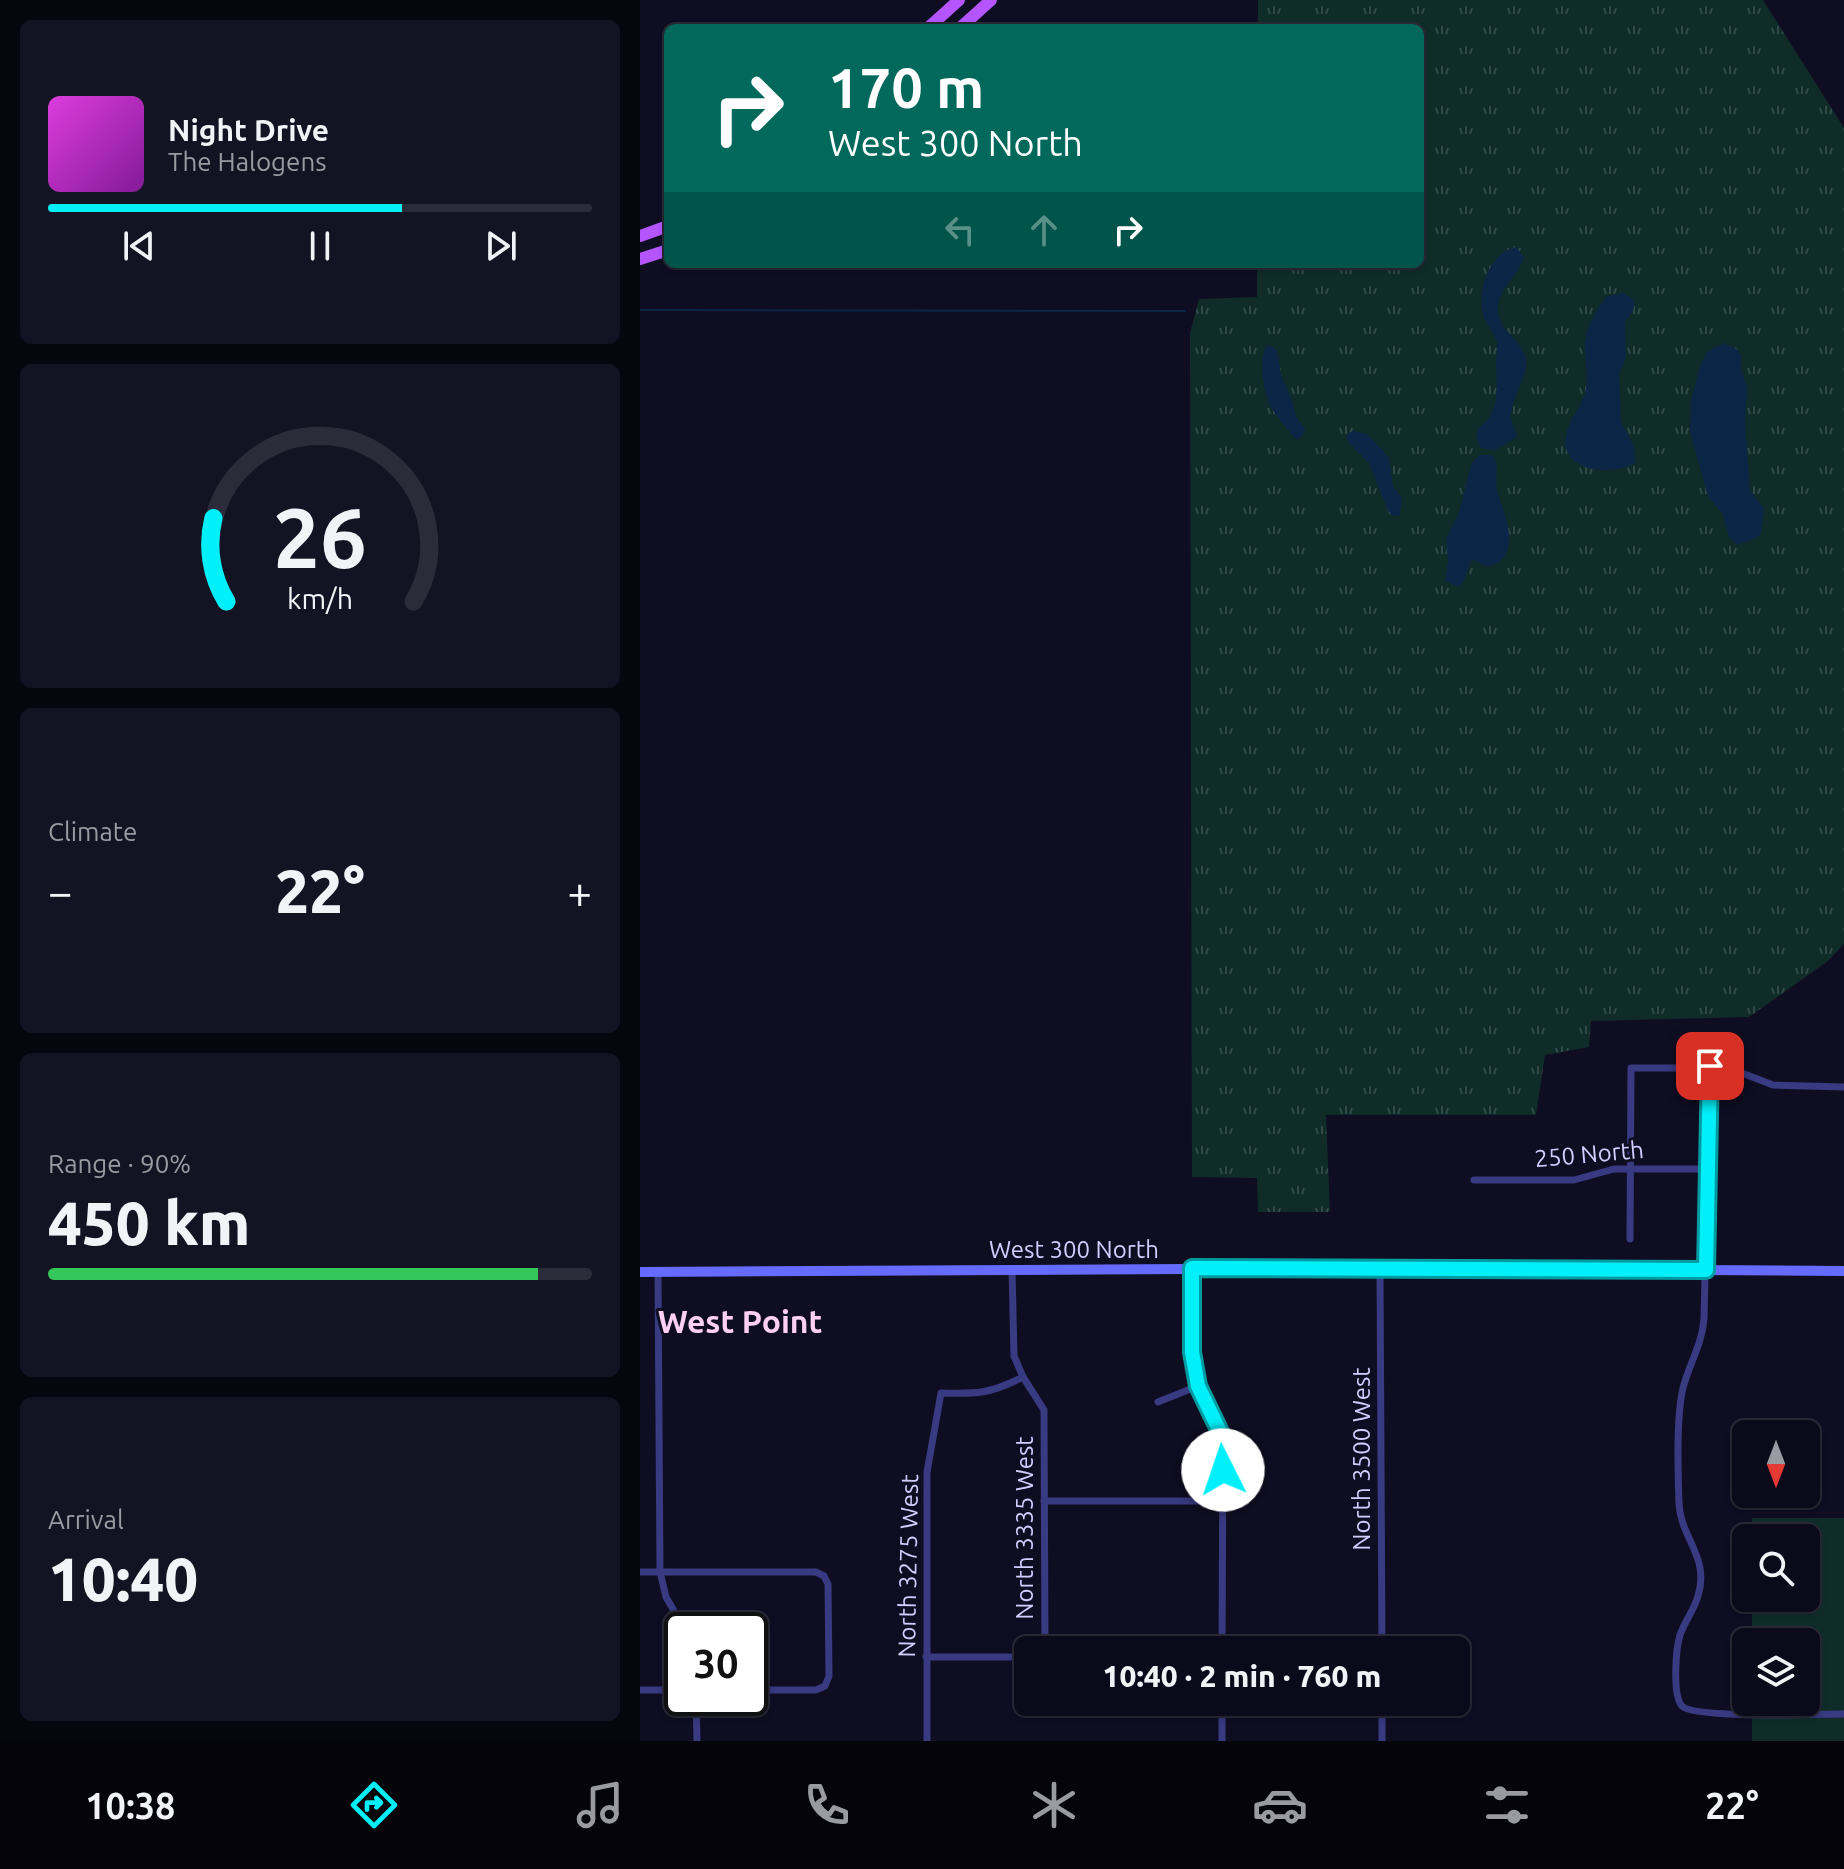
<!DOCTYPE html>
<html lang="en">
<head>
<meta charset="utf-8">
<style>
	body { margin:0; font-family:Ubuntu,sans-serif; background:#141323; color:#f1f3f6; height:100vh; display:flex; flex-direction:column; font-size:30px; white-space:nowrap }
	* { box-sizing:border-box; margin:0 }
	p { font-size:26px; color:#9a9aa2 }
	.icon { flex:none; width:44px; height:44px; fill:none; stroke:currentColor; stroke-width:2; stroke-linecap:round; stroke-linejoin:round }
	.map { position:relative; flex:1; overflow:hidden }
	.sheet { display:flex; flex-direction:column; gap:20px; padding:20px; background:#06060e; width:640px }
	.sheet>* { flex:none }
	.top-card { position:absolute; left:24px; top:24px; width:760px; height:244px; border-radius:12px; box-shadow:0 2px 6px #0004,0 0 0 2px #2b2b39; background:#00695c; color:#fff; overflow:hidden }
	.needle { width:52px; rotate:180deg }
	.tools { position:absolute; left:1092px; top:1420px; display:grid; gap:16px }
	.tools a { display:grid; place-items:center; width:88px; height:88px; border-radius:12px; background:#0b0a1a; box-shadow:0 2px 6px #0004,0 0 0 2px #2b2b39; font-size:40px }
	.speed { position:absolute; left:24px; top:1612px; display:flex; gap:16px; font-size:40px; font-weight:700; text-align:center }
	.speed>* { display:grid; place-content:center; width:104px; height:104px; border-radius:50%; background:#0b0a1a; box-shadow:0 2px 6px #0004,0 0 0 2px #2b2b39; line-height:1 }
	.speed .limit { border:4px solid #111; border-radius:12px; background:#fff; color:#111 }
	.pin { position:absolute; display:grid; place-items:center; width:68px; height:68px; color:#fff; margin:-34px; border-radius:16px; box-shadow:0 4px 12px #0006 }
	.me { position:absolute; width:88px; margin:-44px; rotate:356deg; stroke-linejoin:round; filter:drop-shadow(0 0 6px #0008) }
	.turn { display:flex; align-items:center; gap:28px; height:168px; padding:0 32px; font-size:36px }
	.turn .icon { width:104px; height:104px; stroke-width:2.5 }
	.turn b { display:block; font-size:56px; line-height:68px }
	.lanes { display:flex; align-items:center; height:76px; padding:0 32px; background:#0003; justify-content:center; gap:40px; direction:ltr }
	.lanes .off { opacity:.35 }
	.big { font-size:60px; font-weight:800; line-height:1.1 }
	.sheet .widget { flex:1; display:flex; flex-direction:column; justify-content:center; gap:12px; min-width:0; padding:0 28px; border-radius:12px; background:#141323 }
	.sheet .dial { align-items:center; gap:0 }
	.dial svg { height:208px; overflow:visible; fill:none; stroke:#2b2b39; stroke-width:7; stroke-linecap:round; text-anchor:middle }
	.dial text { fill:#f1f3f6; stroke:none }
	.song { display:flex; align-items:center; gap:24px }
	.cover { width:96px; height:96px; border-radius:12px; background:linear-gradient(135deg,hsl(300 70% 55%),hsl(290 70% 35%)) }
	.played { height:8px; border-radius:4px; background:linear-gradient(90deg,#00f0f9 65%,#2b2b39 65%) }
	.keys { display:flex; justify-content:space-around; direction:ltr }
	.heat { display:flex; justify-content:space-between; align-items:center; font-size:44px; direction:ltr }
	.charge { height:12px; border-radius:6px; background:linear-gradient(90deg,#34c759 90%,#2b2b39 0) }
	.trip { position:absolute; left:374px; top:1636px; width:456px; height:80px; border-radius:12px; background:#0b0a1a; box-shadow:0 2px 6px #0004,0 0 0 2px #2b2b39; font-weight:800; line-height:80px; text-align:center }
	.menu { display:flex; height:128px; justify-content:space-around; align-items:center; background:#04040a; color:#9a9aa2 }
	.menu .icon { width:56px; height:56px }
	.menu .on { color:#00f0f9 }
	.menu b { font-size:36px; color:#f1f3f6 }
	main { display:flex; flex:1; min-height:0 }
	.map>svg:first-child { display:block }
</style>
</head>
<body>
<main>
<section class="sheet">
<div class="widget">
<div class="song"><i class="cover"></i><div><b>Night Drive</b><p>The Halogens</p></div></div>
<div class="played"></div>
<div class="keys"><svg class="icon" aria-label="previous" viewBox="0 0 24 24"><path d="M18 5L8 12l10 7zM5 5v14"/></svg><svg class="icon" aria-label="pause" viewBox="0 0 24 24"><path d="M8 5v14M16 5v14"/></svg><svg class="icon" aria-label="next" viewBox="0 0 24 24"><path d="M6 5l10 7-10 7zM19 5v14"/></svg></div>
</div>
<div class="widget dial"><svg viewBox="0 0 100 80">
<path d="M14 69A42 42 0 1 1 86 69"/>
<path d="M14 69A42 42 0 0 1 9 37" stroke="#00f0f9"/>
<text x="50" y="56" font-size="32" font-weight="700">26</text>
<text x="50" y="72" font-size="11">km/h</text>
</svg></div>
<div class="widget"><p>Climate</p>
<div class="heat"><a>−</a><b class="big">22°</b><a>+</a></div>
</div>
<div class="widget"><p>Range · 90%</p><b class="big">450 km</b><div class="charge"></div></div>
<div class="widget"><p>Arrival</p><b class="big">10:40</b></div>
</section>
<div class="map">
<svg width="1204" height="1741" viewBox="0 0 1204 1741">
	<defs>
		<pattern id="grass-tufts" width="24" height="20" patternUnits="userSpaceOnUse" patternTransform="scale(2)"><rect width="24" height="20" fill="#102c29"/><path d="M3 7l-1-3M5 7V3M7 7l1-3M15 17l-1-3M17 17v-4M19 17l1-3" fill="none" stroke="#324949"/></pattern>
	</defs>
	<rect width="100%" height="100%" fill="#0f0d22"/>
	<polygon fill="url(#grass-tufts)" points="618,0 1123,0 1204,128 1204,944 1188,961 1109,1017 951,1021 949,1047 905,1055 896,1115 686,1115 690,1212 618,1212 617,1178 552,1177 550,333 559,299 617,297 617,264 780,264 780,28 618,28"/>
	<polygon fill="#102c29" points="1112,1518 1204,1518 1204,1741 1112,1741 1112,1702 1166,1702 1166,1642 1112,1642 1112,1598 1166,1598 1166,1538 1112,1538"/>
	<g fill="#0c2647">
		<path d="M876 247 884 257C878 276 860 287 858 306 856 332 883 338 886 360 888 374 873 396 871 413 870 423 876 429 877 437L855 450 841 448 837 440V430C862 410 856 389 856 361 856 355 858 348 857 342 854 332 845 324 843 314 837 289 850 252 876 247Z"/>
		<path d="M984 293 995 302 993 311 985 322 986 357 979 375 981 422 994 446 995 463C972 476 919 473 926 435 929 418 943 406 946 389 948 375 945 360 945 346 945 327 956 310 967 296Z"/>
		<polygon points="1084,343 1096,349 1101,356 1101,370 1107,387 1105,424 1110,491 1124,509 1121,534 1114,539 1098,545 1089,538 1083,514 1068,497 1050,431 1051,400 1060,366 1067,352"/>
		<path d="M627 346H632L637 351 641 375 652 400 656 417 665 429 663 435 657 440C648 430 639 420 632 409 624 396 617 359 627 346Z"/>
		<polygon points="713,431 727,434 749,457 753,486 762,498 760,515 754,516 748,511 729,463 708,442 707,434"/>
		<path d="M839 455H852C861 467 854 478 857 491 863 510 880 547 859 562 848 571 841 564 832 559L823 583 818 587 805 581 808 562 806 539 819 513 831 464Z"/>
	</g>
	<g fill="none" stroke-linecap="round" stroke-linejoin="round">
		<polyline stroke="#0c2647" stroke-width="2" points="0,310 545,311"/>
		<g stroke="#383a82" stroke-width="7">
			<path d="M1070 1066 1064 1319C1062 1345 1049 1364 1043 1388 1036 1418 1038 1472 1039 1504 1041 1539 1070 1557 1058 1596 1054 1610 1045 1621 1040 1635 1036 1648 1032 1695 1042 1706 1054 1719 1179 1714 1204 1714"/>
			<polyline points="834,1180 934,1180 974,1169 1068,1169"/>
			<polyline points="990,1239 991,1068 1089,1068 1133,1085 1204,1087"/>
			<polyline points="552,1268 552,1352 558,1386 583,1438 582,1650"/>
			<polyline points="740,1268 742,1650"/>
			<polyline points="372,1269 374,1356 383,1377 404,1410 405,1650"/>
			<polyline points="18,1272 20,1572 26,1597 45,1630"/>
			<polyline points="518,1402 558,1386"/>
			<polyline points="404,1501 583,1501"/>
			<polyline points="0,1572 176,1572 184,1576 188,1584 189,1676 185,1686 176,1690 110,1690"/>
			<polyline points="286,1657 388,1657"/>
			<polyline points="0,1690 42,1690"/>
			<polyline points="56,1698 57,1741"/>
			<polyline points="742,1702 742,1741"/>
			<path d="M287 1741V1472L301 1393C337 1394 350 1394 383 1377"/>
			<polyline points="582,1741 582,1702"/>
		</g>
		<polyline stroke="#656bff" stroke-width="10" points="0,1272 728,1268 1204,1271"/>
		<g stroke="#b455ff" stroke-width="12">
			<polyline points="288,28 319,0"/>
			<polyline points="320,28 351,0"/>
			<polyline points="0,236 28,226"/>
			<polyline points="0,259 28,250"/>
		</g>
	</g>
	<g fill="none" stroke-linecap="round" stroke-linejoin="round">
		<g stroke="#009ca2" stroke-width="20">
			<polyline id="route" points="583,1470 583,1438 558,1386 552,1352 552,1268 1066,1270 1070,1066"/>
		</g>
		<use href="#route" stroke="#00f0f9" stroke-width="14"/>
	</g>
	<g text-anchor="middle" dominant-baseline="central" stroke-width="6" stroke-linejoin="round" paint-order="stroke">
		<g font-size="24" fill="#d1ceff" stroke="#0f0d22">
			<text transform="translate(949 1154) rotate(-5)">250 North</text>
			<text x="434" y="1249">West 300 North</text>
			<text transform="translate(721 1459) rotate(-90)">North 3500 West</text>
			<text transform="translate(384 1528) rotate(-90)">North 3335 West</text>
			<text transform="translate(268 1566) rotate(-89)">North 3275 West</text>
		</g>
		<g font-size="32" font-weight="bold" fill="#ffd0f1" stroke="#0f0d22">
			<text x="100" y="1321">West Point</text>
		</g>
	</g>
</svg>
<div class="tools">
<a><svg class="needle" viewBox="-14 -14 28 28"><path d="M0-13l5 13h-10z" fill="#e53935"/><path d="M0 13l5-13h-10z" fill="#9a9aa2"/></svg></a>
<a><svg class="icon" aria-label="search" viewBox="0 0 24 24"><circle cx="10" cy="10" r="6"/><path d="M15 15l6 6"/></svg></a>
<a><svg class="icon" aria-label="layers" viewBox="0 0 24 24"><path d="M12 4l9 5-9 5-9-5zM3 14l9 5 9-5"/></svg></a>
</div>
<div class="speed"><div class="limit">30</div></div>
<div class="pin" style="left:1070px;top:1066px;background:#d93025"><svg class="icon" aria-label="arrive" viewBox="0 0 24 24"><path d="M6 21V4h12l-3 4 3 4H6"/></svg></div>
<svg class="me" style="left:583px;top:1470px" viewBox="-20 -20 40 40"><circle r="19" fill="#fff"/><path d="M0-13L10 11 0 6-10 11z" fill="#00f0f9"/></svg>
<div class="trip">10:40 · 2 min · 760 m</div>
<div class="top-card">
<div class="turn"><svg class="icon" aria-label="right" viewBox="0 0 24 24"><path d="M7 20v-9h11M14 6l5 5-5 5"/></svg><div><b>170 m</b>West 300 North</div></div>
<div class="lanes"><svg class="icon off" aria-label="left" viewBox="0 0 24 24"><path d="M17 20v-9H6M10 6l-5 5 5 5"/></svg><svg class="icon off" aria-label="ahead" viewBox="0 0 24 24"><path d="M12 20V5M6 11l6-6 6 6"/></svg><svg class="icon" aria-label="right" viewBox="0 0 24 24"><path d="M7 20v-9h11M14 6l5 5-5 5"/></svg></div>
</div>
</div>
</main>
<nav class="menu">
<b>10:38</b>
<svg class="icon on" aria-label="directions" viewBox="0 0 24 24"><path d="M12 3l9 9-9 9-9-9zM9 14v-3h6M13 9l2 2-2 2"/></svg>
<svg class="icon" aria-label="music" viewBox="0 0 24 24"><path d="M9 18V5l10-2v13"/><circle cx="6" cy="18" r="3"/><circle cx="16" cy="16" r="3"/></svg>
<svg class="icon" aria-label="phone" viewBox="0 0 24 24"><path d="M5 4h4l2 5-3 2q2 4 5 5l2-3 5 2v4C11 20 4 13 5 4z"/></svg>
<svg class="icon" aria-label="climate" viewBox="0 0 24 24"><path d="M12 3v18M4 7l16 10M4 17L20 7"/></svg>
<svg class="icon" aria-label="car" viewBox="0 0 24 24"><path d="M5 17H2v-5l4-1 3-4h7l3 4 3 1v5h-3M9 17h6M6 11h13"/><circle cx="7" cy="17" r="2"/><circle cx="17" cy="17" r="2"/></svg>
<svg class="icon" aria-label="filters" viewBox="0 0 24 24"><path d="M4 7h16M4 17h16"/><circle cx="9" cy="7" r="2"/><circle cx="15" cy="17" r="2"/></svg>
<b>22°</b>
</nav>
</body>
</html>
